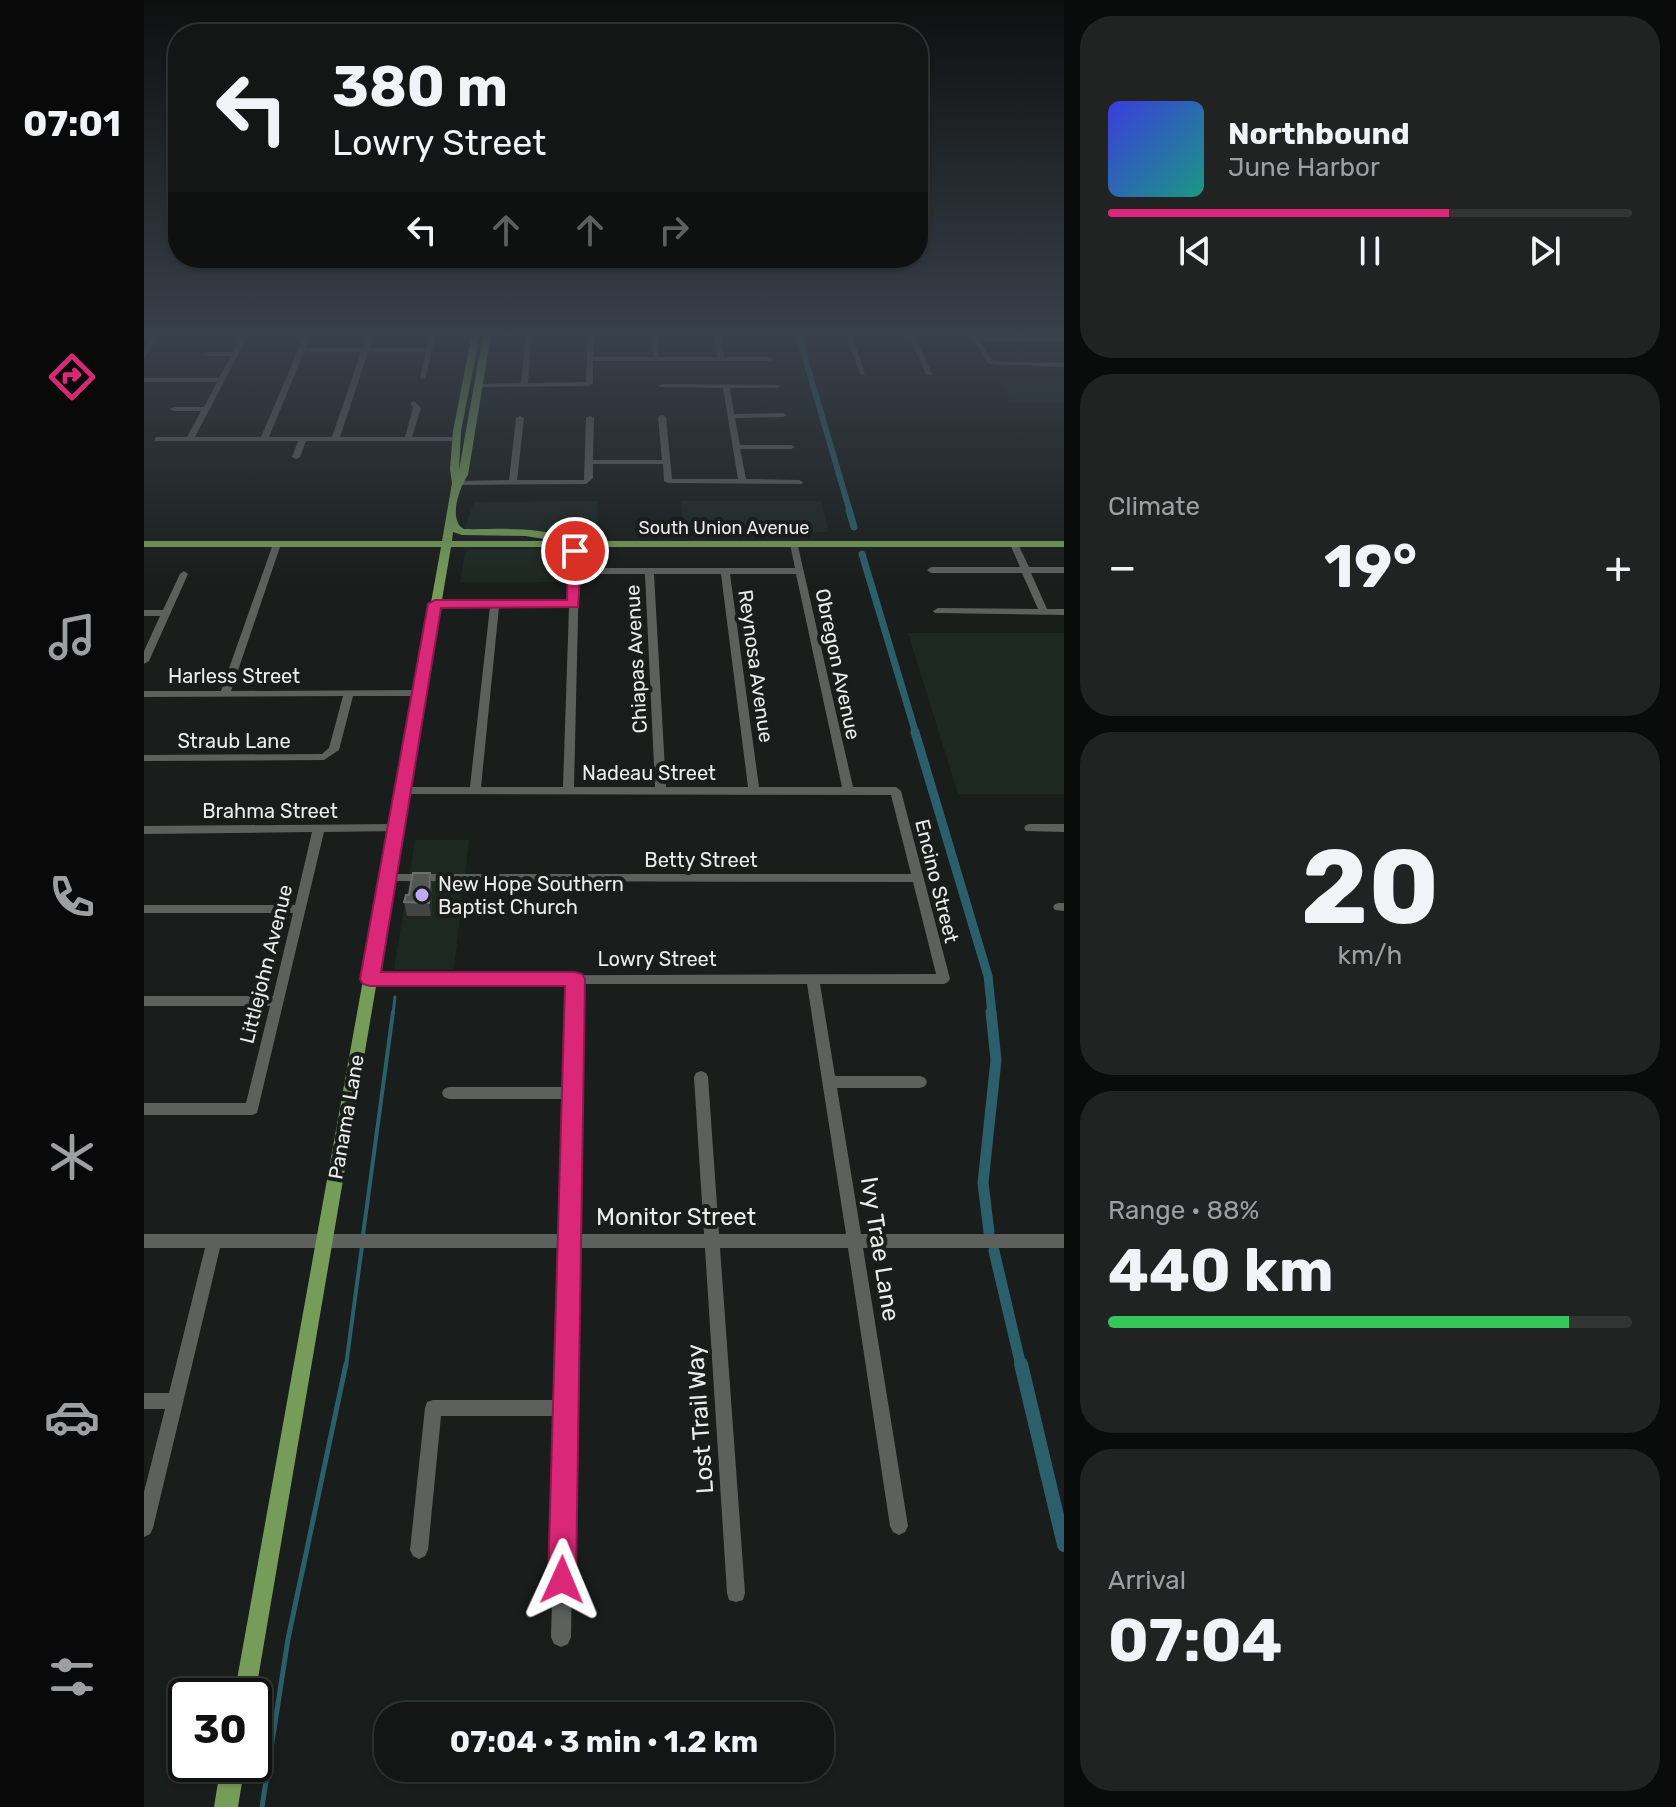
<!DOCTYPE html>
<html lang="en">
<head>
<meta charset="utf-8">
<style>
	body { margin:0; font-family:Rubik,sans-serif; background:#202322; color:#f1f3f6; height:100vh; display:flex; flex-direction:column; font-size:30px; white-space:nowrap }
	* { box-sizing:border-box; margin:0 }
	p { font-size:26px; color:#9d9fa0 }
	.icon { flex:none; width:44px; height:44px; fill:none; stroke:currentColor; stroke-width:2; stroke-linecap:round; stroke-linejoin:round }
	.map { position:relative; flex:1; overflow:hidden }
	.panel { display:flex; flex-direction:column; gap:16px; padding:16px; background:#0a0c0b; width:612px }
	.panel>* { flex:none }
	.hud { position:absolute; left:24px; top:24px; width:760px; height:244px; border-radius:32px; box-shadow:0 2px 6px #0004,0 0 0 2px #323534; background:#131614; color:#f1f3f6; overflow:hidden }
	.speed { position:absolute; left:24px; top:1678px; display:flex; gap:16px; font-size:40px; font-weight:700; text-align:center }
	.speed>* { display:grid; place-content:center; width:104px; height:104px; border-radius:50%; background:#131614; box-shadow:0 2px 6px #0004,0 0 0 2px #323534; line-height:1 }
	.speed .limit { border:4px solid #111; border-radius:12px; background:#fff; color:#111 }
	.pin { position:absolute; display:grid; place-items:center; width:68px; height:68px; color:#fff; margin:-34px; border:4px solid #fff; border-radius:50%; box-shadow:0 2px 8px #0007 }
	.me { position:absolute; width:88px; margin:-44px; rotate:1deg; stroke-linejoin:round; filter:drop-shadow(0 0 6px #0008) }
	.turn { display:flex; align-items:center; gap:28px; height:168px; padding:0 32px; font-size:36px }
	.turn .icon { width:104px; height:104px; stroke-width:2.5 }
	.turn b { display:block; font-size:56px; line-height:68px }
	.lanes { display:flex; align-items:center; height:76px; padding:0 32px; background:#0003; justify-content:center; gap:40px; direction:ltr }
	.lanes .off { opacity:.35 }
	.big { font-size:60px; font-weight:700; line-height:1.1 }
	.panel .card { flex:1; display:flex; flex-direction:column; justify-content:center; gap:12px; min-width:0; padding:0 28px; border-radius:32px; background:#202322 }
	.panel .dial { align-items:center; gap:0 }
	.dial b { font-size:104px; line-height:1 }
	.song { display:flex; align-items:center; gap:24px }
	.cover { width:96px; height:96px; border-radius:12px; background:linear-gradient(135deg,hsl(240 70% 55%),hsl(170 70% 35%)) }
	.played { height:8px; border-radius:4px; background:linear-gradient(90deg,#db2777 65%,#323534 65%) }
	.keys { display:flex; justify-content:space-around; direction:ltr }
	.heat { display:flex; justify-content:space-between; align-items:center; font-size:44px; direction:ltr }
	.charge { height:12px; border-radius:6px; background:linear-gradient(90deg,#34c759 88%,#323534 0) }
	.trip { position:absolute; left:230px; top:1702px; width:460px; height:80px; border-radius:32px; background:#131614; box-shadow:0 2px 6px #0004,0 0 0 2px #323534; font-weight:700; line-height:80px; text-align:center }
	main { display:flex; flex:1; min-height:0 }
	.tab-bar { display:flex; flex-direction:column; width:144px; justify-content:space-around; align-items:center; background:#080908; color:#9d9fa0 }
	.tab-bar .icon { width:56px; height:56px }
	.tab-bar .on { color:#db2777 }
	.tab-bar b { font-size:36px; color:#f1f3f6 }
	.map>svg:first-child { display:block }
</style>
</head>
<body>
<main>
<nav class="tab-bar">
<b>07:01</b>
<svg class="icon on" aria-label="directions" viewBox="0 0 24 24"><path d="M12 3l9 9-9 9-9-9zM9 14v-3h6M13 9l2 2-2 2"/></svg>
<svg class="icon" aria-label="music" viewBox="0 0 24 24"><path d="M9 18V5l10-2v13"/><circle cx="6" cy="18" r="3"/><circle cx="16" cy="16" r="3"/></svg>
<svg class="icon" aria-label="phone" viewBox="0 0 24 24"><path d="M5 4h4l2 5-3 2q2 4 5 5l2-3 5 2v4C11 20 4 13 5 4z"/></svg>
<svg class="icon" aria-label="climate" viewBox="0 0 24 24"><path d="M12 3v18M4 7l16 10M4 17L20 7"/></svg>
<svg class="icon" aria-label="car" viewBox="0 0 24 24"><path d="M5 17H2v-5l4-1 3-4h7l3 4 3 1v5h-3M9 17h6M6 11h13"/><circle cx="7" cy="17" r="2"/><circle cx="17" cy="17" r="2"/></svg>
<svg class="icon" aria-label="filters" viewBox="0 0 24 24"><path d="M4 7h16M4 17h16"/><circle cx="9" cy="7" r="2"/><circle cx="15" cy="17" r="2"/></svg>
</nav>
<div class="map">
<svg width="920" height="1807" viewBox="0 0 920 1807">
	<rect width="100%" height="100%" fill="#191d1b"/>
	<g fill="#1e2822">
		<polygon points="855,380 920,380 920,402 867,402"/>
		<polygon points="454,501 453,532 324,531 321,527 330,502"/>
		<polygon points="537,501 677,501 685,532 540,532"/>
		<polygon points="327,549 416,549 422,552 421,582 316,582 321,552"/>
		<polygon points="764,633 920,633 920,794 814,794"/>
		<polygon points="271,840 325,840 310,969 250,969"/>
	</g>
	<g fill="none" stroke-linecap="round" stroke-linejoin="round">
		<polyline stroke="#2b5f6b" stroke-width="3" points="249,1014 251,997"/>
		<g stroke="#2b5f6b" stroke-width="4">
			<polyline points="219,1235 249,1012"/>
			<polyline points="202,1366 218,1246"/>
		</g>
		<polyline stroke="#2b5f6b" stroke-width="5" points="118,1807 144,1639 202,1364"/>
		<polyline stroke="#2b5f6b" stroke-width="6" points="654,334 706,512"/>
		<g stroke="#2b5f6b" stroke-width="7">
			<polyline points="705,510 710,527"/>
			<polyline points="718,554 772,734"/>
		</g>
		<polyline stroke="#2b5f6b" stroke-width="9" points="771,732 844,976 848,1014"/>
		<g stroke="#2b5f6b" stroke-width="11">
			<polyline points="845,1232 839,1183 852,1060 847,1012"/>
			<polyline points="850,1251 877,1366"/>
		</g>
		<polyline stroke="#2b5f6b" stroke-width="14" points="877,1364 920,1545"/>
		<g fill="#5c615e" fill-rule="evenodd">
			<polygon points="10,334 16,334 2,356 0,357 0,350"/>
			<path d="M99 334H105L51 437H117L161 334H167L161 348H219L224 334H230L226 348H282L286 334H292L281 379 276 378 282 352H224L196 437H261L269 408 266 403 270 401 277 408 268 437H313L317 439 313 441H162L156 457 152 459 148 457 154 441H11V437H43L57 411H30L26 409 30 407H60L73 382H0V378H75L87 356H61L58 354 61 352H89ZM160 352H217L188 437H125Z"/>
			<polygon points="382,334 388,334 384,383 442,382 444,334 450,334 449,357 509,357 508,334 514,334 515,357 573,357 570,334 576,334 580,357 626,357 629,359 626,361 449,361 449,384 445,386 333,387 331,386 335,384 377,383"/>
			<polygon points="702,334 708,334 721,375 716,374"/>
			<polygon points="764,334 770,334 788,374 787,375 782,374"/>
			<polygon points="825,334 831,334 833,337 920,337 920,341 836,341 849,361 920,363 920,367 845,364"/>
			<polygon points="518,384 635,385 637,386 633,388 586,388 590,414 639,413 643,415 639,417 591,418 596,445 647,445 651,447 647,449 596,449 602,479 655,480 659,482 658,484 524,483 520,481 519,464 449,464 449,478 442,484 313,485 309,483 313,481 365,480 372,418 376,416 380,418 373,480 440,480 442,418 446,416 450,418 449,460 518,460 514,417 518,415 522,417 528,479 594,479 579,388 516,387 514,386"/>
			<polygon points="133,541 137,544 87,691 275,690 280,693 275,696 209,696 195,750 180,760 0,761 0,755 178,754 185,748 199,696 0,697 0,691 77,691 129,544"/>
			<path d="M431 541 435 544V568H651L646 544 653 542 709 787H752L757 791 806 979 804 982 800 984H676L691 1076H776L781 1078 783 1082 781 1086 776 1088H693L717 1234H920V1248H719L764 1526 761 1532 755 1535 749 1532 746 1526 704 1248H576L601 1593 599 1600 592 1602 585 1600 583 1593 561 1248H433L427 1637 424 1644 417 1647 410 1644 407 1637 413 1416H297L284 1550 281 1556 275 1559 269 1556 266 1550 281 1408 283 1402 289 1400H414L418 1248H76L9 1528 6 1534 0 1537V1492L21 1409H0V1393H25L61 1248H0V1234H418L422 1099H305L300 1097 298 1093 300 1089 305 1087H422L425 984H226L222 982 220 979 222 976 792 974 769 882 239 881 237 878 243 874H767L747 795 254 794 253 791 254 788 258 787H326L346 607H291L286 604 288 602 425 601 427 544ZM435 574H501L511 787H430ZM510 574H577L604 787H522ZM586 574H652L698 787H615ZM355 607H425L419 787H337ZM437 984H663L702 1234H575L564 1077 562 1073 557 1071 552 1073 550 1077 560 1234H433Z"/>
			<polygon points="870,541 874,544 885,567 920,567 920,573 887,573 903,609 920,609 920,615 791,613 789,611 794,608 894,609 878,573 787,573 783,570 787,567 876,567 866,544"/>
			<polygon points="40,571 44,574 5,661 0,664 0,651 16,616 0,616 0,610 19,610 36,574"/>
			<polygon points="252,824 258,828 256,831 180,832 113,1113 108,1115 0,1115 0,1103 102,1103 126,1006 0,1006 0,996 129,996 149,913 0,913 0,905 151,905 168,832 0,834 0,826"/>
			<polygon points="886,824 920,824 920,832 882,831 880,828 882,825"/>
			<polygon points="915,903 920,903 920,911 911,910 909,907 911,904"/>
		</g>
		<g fill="#769c59" fill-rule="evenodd">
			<path d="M328 334H336L317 431 315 470 339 334H347L324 475C315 487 304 521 320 529 347 530 396 525 419 538L414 541 381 536 318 535 309 532 308 541H920V547H307L110 1702V1696H90L297 547H0V541H298L308 483 306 469 309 431Z"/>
			<polygon points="77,1764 101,1764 94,1807 70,1807"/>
		</g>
	</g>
	<polygon fill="#414645" points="286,873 288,886 287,916 263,916 260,902"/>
	<polygon fill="#292e2d" points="286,873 288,886 287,916 285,903"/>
	<polygon fill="#535857" stroke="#6b6f6e" stroke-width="2" points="269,873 286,873 285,903 260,902 262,895 265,895"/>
	<linearGradient id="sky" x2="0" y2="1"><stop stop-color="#0e100f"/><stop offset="0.57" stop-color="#38404a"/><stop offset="1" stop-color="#38404a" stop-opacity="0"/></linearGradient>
	<rect width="920" height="587" fill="url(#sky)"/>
	<polygon fill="#db2777" stroke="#8e194d" stroke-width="2" points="431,547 438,551 434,607 297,608 237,972 431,972 438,974 441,979 432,1580 428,1590 418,1594 408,1590 404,1580 421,986 226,986 219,984 216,979 284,604 291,600 423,600 424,551"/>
	<circle fill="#bfa8f4" stroke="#191d1b" stroke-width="3" cx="278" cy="895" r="8"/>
	<g text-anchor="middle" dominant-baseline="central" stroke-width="8" stroke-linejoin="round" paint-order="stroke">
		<g font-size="18" fill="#eaedeb" stroke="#191d1b">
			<text x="580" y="528">South Union Avenue</text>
		</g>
		<g font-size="20" fill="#eaedeb" stroke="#191d1b">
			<text transform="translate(492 659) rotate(-93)">Chiapas Avenue</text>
			<text transform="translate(694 664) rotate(78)">Obregon Avenue</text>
			<text transform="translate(612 666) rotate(82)">Reynosa Avenue</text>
			<text x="90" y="676">Harless Street</text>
			<text x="90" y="741">Straub Lane</text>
			<text x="505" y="773">Nadeau Street</text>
			<text x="126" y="811">Brahma Street</text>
			<text x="557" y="860">Betty Street</text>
			<text transform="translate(793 881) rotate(76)">Encino Street</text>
			<text x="513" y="959">Lowry Street</text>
			<text transform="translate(122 964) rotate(-76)">Littlejohn Avenue</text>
			<text transform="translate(202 1117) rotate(-80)">Panama Lane</text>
		</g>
		<g font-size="20" fill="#eaedeb" stroke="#191d1b" text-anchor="start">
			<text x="294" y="884">New Hope Southern<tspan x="294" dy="23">Baptist Church</tspan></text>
		</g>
		<g font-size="24" fill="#eaedeb" stroke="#191d1b">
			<text x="532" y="1217">Monitor Street</text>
			<text transform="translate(736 1249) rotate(81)">Ivy Trae Lane</text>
			<text transform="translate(556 1419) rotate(-94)">Lost Trail Way</text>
		</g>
	</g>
</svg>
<div class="speed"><div class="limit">30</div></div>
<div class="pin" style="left:431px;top:551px;background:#d93025"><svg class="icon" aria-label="arrive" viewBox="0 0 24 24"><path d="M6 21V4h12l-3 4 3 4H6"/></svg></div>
<svg class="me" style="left:418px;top:1580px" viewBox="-20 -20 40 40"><path d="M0-17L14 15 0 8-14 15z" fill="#db2777" stroke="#fff" stroke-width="4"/></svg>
<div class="trip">07:04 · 3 min · 1.2 km</div>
<div class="hud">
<div class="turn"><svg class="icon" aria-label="left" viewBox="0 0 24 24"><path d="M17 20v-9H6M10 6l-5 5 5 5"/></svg><div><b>380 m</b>Lowry Street</div></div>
<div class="lanes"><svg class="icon" aria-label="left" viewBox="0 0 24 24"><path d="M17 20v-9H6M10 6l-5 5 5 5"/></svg><svg class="icon off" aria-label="ahead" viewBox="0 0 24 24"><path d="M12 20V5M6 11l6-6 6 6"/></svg><svg class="icon off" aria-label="ahead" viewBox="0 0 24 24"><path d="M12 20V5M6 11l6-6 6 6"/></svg><svg class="icon off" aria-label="right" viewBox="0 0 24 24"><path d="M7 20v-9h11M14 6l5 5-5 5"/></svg></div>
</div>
</div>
<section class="panel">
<div class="card">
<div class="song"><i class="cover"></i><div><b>Northbound</b><p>June Harbor</p></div></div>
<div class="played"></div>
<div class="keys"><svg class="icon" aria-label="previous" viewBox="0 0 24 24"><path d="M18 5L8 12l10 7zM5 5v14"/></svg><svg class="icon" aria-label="pause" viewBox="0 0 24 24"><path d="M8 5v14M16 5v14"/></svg><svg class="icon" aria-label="next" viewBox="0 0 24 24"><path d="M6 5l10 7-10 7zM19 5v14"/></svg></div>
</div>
<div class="card"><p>Climate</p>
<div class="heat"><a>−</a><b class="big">19°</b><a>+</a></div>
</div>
<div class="card dial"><b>20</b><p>km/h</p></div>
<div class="card"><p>Range · 88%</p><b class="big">440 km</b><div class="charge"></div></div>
<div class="card"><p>Arrival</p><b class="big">07:04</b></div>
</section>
</main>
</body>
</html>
